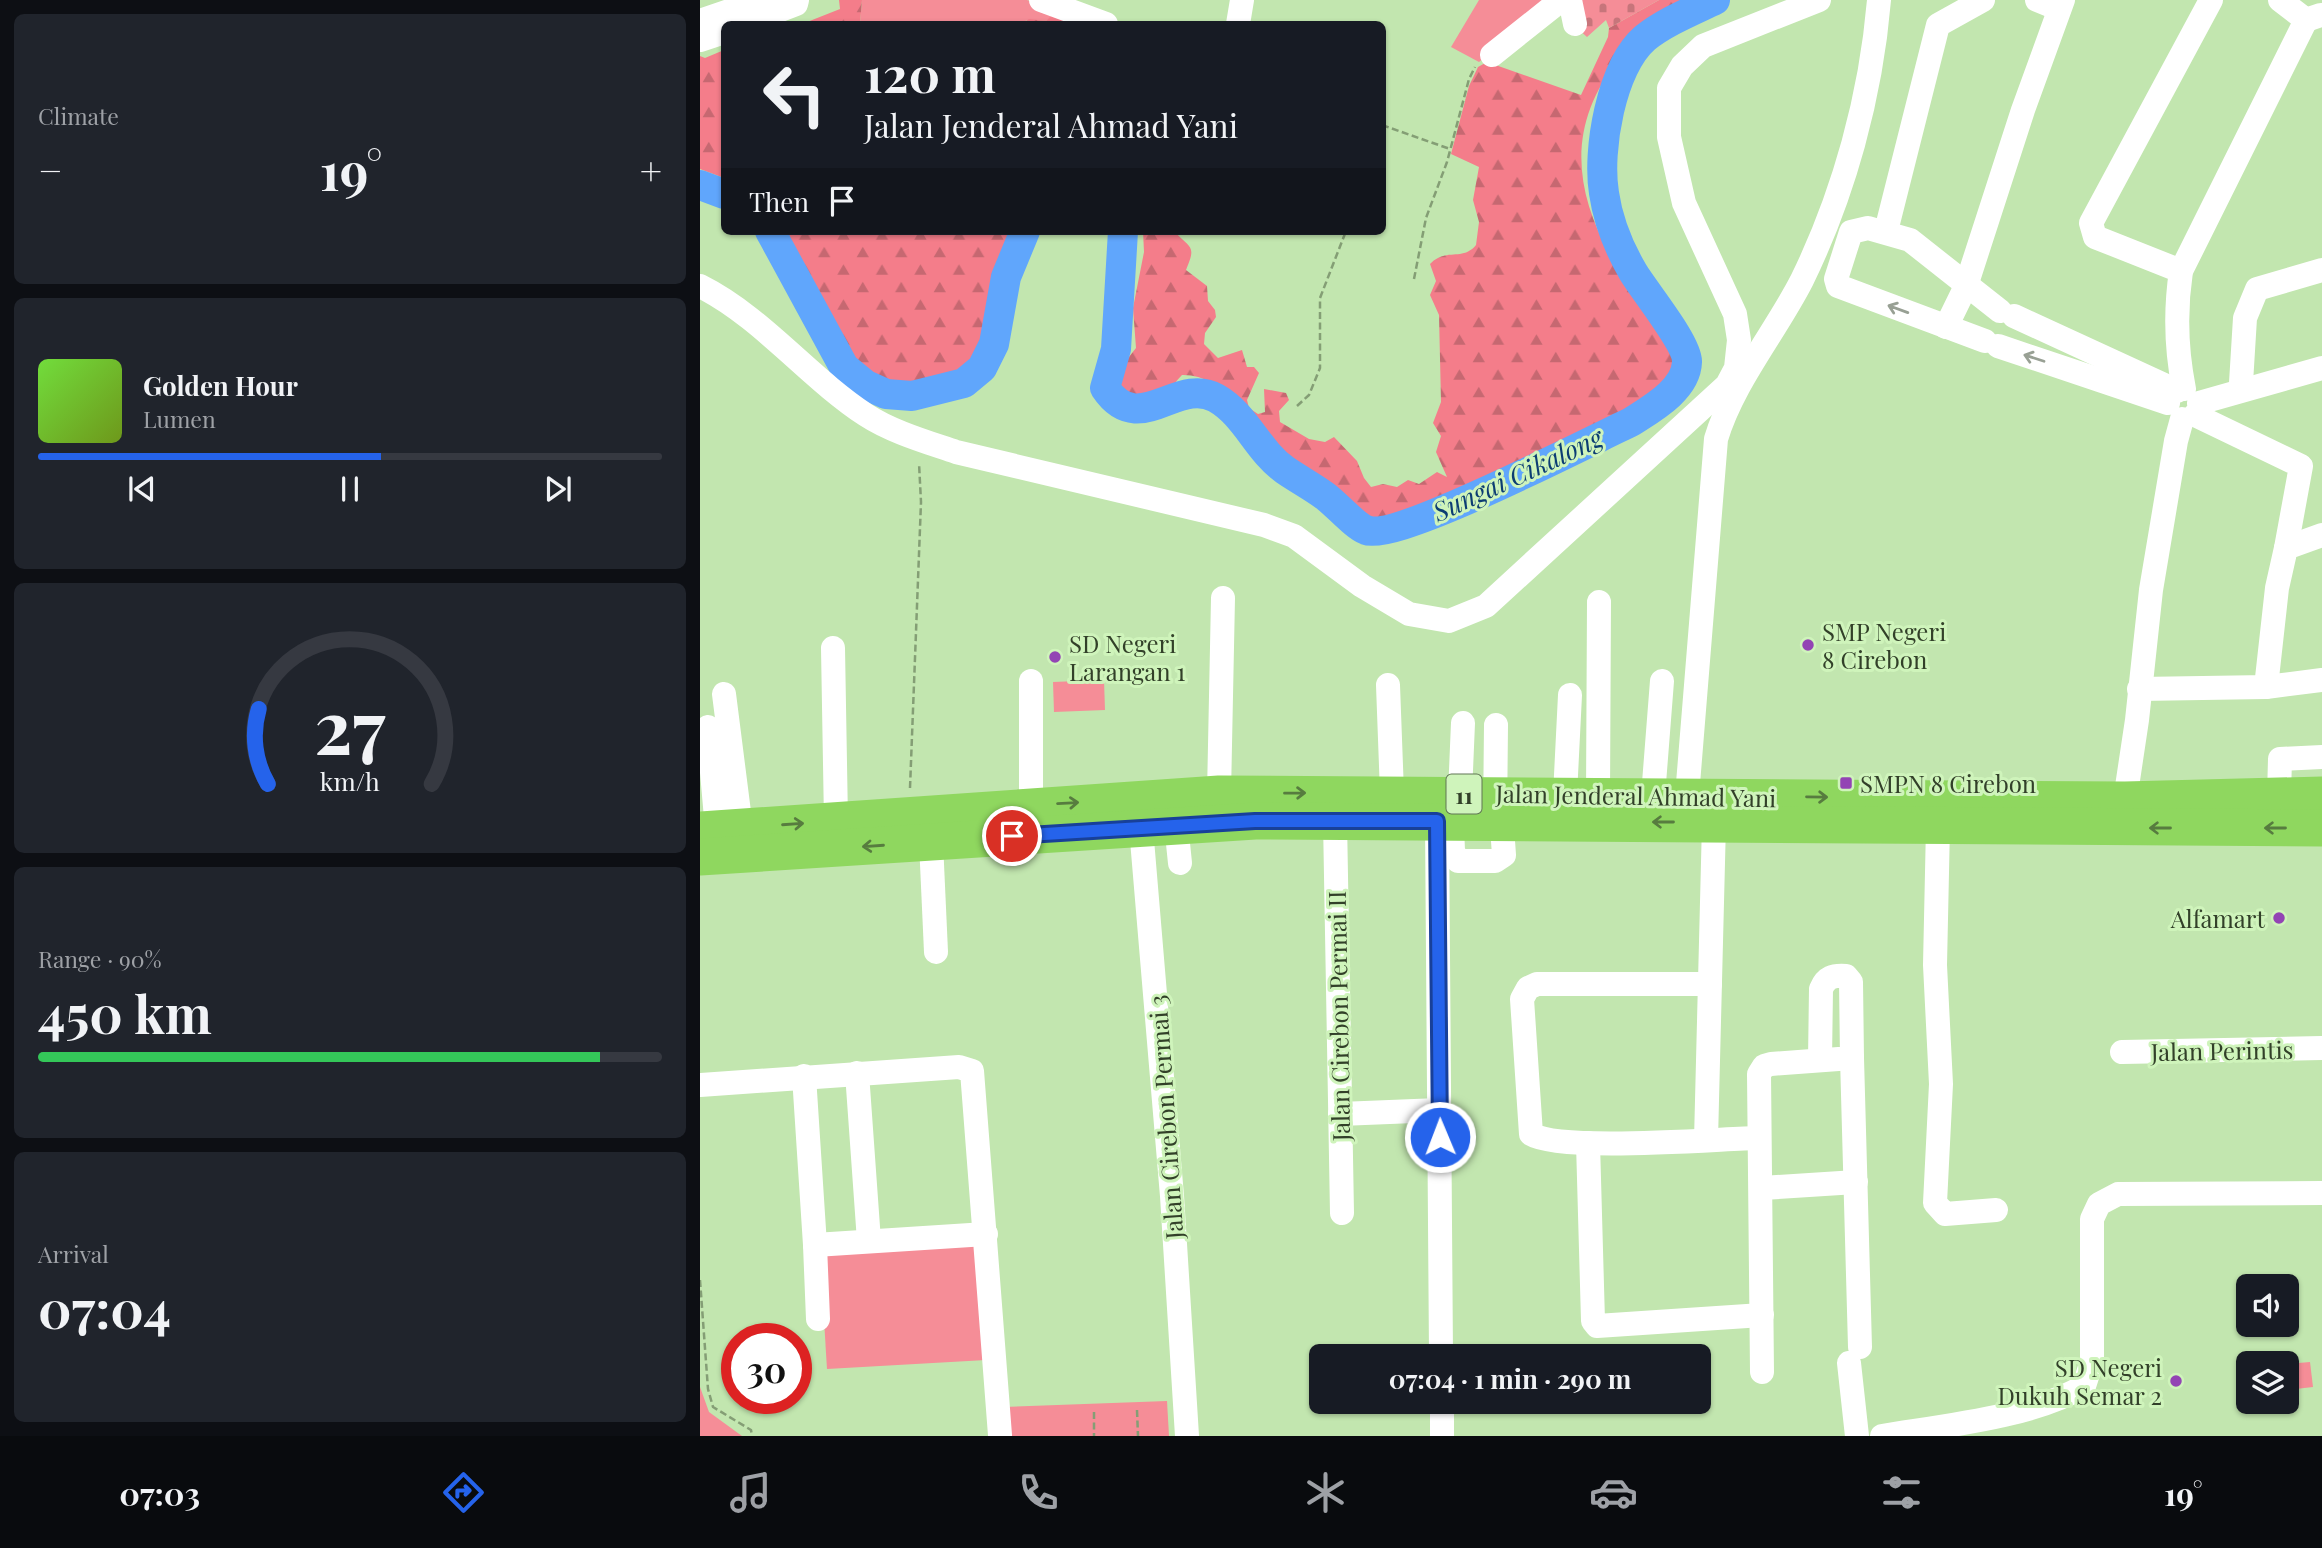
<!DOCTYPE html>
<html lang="en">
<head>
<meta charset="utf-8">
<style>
	body { margin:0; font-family:"Playfair Display",serif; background:#20242c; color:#f1f3f6; height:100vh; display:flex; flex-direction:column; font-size:26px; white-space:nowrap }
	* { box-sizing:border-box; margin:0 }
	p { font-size:23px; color:#9ea1a6 }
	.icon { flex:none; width:38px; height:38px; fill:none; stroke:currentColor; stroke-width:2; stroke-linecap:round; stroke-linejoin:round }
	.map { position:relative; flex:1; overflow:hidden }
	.panel { display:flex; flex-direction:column; gap:14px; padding:14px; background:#0d0f14; width:700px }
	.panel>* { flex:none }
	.banner { position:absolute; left:21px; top:21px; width:665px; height:214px; border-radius:10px; box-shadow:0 2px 5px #0004; background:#171b24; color:#f1f3f6; overflow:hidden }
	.fabs { position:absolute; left:1536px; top:1274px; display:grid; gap:14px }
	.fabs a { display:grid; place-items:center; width:63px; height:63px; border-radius:10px; background:#171b24; box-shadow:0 2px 5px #0004; font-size:35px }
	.speed { position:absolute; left:21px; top:1323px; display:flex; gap:14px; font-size:35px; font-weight:700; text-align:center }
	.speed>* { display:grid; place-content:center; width:91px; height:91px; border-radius:50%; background:#171b24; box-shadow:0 2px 5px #0004; line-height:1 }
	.speed .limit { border:10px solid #d22; background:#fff; color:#111 }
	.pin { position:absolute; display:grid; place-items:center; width:60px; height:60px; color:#fff; margin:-30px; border:4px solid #fff; border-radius:50%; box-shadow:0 2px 7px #0007 }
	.me { position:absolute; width:77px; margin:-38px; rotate:359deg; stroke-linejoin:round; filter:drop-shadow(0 0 5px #0008) }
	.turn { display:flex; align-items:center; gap:24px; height:147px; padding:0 28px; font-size:32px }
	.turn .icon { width:91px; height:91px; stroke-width:2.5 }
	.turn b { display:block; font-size:49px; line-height:60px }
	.then { display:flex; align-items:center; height:66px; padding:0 28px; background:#0003; gap:14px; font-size:26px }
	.big { font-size:52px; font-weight:700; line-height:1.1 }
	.panel .widget { flex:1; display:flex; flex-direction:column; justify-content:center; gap:10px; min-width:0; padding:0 24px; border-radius:10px; background:#20242c }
	.panel .dial { align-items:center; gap:0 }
	.dial svg { height:182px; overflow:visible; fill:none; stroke:#363941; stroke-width:7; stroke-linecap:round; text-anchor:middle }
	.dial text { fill:#f1f3f6; stroke:none }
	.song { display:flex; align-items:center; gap:21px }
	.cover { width:84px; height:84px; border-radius:10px; background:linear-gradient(135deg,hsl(100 70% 55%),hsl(80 70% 35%)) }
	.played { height:7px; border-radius:4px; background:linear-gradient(90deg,#2563eb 55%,#363941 55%) }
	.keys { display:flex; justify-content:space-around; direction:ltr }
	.heat { display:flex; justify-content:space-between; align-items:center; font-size:38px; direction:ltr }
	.charge { height:10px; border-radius:5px; background:linear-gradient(90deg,#34c759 90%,#363941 0) }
	.trip { position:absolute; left:609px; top:1344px; width:402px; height:70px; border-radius:10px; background:#171b24; box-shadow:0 2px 5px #0004; font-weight:700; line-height:70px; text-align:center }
	.menu { display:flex; height:112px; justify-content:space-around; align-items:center; background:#090b0e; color:#9ea1a6 }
	.menu .icon { width:49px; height:49px }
	.menu .on { color:#2563eb }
	.menu b { font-size:32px; color:#f1f3f6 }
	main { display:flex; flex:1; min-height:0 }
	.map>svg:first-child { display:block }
</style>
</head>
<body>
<main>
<section class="panel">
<div class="widget"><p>Climate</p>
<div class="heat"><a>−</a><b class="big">19°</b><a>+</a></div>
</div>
<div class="widget">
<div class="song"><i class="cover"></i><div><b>Golden Hour</b><p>Lumen</p></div></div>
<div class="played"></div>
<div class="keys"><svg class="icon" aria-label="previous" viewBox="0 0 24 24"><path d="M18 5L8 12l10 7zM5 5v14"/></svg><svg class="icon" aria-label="pause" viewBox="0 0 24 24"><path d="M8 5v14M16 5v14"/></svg><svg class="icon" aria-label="next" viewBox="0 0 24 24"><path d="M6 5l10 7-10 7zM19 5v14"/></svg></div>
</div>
<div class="widget dial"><svg viewBox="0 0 100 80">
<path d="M14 69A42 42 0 1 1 86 69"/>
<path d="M14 69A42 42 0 0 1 10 36" stroke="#2563eb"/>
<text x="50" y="56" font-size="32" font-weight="700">27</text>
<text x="50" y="72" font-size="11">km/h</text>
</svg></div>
<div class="widget"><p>Range · 90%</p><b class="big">450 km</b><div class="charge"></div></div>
<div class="widget"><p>Arrival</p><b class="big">07:04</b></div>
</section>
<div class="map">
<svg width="1622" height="1436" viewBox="0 0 1622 1436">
	<defs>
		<pattern id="forest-firs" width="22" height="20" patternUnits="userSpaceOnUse" patternTransform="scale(1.75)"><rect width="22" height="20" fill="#f47d8a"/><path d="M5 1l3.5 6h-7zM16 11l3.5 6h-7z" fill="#c66871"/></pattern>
		<pattern id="cemetery-stones" width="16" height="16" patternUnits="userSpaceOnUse" patternTransform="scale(1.75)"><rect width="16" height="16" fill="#f58d97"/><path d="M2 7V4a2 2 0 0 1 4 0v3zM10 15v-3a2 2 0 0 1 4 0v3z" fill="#c7757b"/></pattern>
	</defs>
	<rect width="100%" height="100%" fill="#c2e6af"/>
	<g fill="#f58d97">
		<polygon points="162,0 327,0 358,12 346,21 327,20 321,24 160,24"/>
		<polygon points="779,0 857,0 779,62 751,47"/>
		<polygon points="404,680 405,710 354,712 353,682"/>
		<polygon points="279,1245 286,1360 127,1369 120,1254"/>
		<polygon points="1610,1362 1613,1387 1587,1390 1587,1364"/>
		<polygon points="0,1387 9,1412 42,1436 0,1436"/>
		<polygon points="467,1401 469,1436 305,1436 303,1407"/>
	</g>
	<g fill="url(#forest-firs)">
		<polygon points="139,0 162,0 160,24 102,24 140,9"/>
		<path d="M959 0H1000C983 10 957 18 943 29 933 36 927 49 920 58 866 124 873 191 914 262 933 294 962 322 978 355 983 393 933 414 903 428 878 440 849 446 824 459 789 477 713 529 674 525 654 523 639 497 624 485 613 477 597 474 586 465 554 438 533 374 482 375 476 381 472 387 467 392 453 406 428 398 413 391L409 382 436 348 433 308 444 252 443 231H474C490 249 497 244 486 270L507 286 508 301 515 310 516 317 505 333 504 344 518 358 542 350 547 367H554L559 373 547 400 549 408 558 414 565 412 564 389 586 393 589 400 579 411 580 422 609 439 625 442 634 437 657 461 664 478 671 487 683 484 697 487 708 480 719 484 737 472 747 477 736 452 741 436 733 423 741 402 739 315 730 295 736 281 730 264C746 247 762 262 776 245L779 222 773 200 779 167 751 154 769 86 778 67 787 62 881 95 908 37 909 28Z"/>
		<polygon points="354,13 392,24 321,24 329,19 346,21"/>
		<polygon points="24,50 24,178 0,169 0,56 5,58"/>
		<path d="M81 231H319C306 253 296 281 291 306 289 318 290 337 284 348 275 365 248 375 230 379 127 402 125 293 81 231Z"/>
	</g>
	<polygon fill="url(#cemetery-stones)" points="872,0 959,0 909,28 906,20 887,37 877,28"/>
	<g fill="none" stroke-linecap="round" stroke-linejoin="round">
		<g stroke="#60a6fc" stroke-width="30">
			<polyline points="0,185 24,194"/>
			<polyline points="70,231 144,367 166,385 186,394 212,396 264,383 282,368 294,344 306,277 325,231"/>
			<path d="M423 231 416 349 405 388C439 439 477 376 516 398 546 415 557 450 585 470 598 479 613 487 625 496 636 504 655 526 666 530 696 542 892 440 931 422 951 409 986 390 987 362 988 344 945 292 933 272 919 248 908 221 904 193 897 151 911 67 945 38 965 22 992 11 1015 0"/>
		</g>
		<g stroke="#849e75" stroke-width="2.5" stroke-dasharray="7 3.5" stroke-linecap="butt">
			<polyline points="682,125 750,149"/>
			<polyline points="714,279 726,218 747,162 769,79 775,67"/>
			<polyline points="597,406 609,395 620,368 620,298 646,231"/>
			<polyline points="210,788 221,502 219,463"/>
			<polyline points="0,1280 8,1389 13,1407 51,1430 52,1436"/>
			<polyline points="437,1410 438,1436"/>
			<polyline points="394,1412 394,1436"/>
		</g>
		<g stroke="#fff" stroke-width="24">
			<polyline points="341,0 406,24"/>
			<polyline points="870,0 875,24"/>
			<polyline points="1337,0 1359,9"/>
			<polyline points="1580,0 1606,20 1621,15"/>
			<polyline points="0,21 61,0"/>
			<polyline points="44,24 96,4 97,0"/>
			<polyline points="538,24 542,0"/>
			<polyline points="0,40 24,32"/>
			<polyline points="792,55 861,0"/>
			<polyline points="1186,231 1238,25 1283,0"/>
			<polyline points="1481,271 1395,237 1391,223 1511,0"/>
			<path d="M0 286C62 317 108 377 166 415 192 432 227 442 256 452L564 525 594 536 662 586 709 614 749 621 786 606 1027 385 1036 368 1039 340 1035 314 984 203 969 137V88L982 66 1003 46 1119 0"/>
			<polyline points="1314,316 1477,391"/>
			<polyline points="1246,327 1266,286 1323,110 1363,0"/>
			<polyline points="1285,341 1138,286 1136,279 1151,232 1168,228 1210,240 1300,311"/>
			<polyline points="1298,346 1468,403"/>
			<polyline points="1541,383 1545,318 1557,289 1622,270"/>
			<path d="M1484 389C1476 349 1475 311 1481 271L1606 20"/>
			<polyline points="1499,403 1622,368"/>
			<polyline points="1495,415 1601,466 1586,548"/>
			<polyline points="133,648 136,821"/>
			<polyline points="688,685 692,793"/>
			<polyline points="1566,687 1577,588 1586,548 1622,535"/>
			<polyline points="1439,689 1566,687 1622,680"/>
			<polyline points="24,694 41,828"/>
			<polyline points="8,727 17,829"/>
			<polyline points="519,794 523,598"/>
			<polyline points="760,794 763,723"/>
			<polyline points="865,795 870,695"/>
			<polyline points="1579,795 1580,759 1622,757"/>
			<polyline points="898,796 899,602"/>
			<polyline points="953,796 962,681"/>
			<path d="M987 796 1016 439C1033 382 1075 333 1102 280 1144 194 1171 96 1179 0"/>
			<polyline points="1425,800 1437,720 1451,590 1476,441 1482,419"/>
			<polyline points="331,806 331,681"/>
			<polyline points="440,816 472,1196 487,1436"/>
			<polyline points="635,820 642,1213"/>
			<polyline points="737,821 741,1356"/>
			<polyline points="476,824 480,863"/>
			<polyline points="752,825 753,851 758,861 795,861 804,855 802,827 795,821 796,725"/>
			<polyline points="1238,826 1235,965 1241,1084 1235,1203 1245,1214 1296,1210"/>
			<polyline points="231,842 236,952"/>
			<path d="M1010 984H837L828 988 822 999 831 1134C860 1152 1015 1139 1058 1138"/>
			<polyline points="1422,1052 1622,1048"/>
			<polyline points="1152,1058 1160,1347"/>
			<polyline points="157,1073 169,1241"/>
			<polyline points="104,1076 115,1245 286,1234"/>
			<polyline points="0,1085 259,1067 272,1071 300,1435"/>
			<polyline points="640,1114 739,1110"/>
			<polyline points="1006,1140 1014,823"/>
			<polyline points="888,1143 893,1321 897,1326 1062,1315"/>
			<polyline points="1062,1188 1156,1182"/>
			<polyline points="115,1245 118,1319"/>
			<polyline points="1149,1363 1157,1436"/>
			<path d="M1062 1372 1059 1074 1064 1066 1071 1064 1152 1058 1151 982 1146 976C1133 975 1126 977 1121 989L1120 1060"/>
			<polyline points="742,1402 742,1436"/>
			<path d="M1182 1436C1242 1426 1333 1417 1384 1386L1392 1361V1219L1399 1204 1418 1194 1622 1193"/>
		</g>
		<g stroke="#8fd75f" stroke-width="37">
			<polyline points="0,830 519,794 1425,800 1622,795"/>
			<polyline points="0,857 555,821 1622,828"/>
		</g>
	</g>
	<defs><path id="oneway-shaft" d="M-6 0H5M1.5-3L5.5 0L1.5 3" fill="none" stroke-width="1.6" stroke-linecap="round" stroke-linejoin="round" transform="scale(1.75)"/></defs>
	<g stroke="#98a094">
		<use href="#oneway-shaft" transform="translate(1198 309) rotate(-160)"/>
		<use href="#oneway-shaft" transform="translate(1334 358) rotate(-162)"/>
	</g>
	<g stroke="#577c3f">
		<use href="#oneway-shaft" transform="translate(595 793) rotate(-1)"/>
		<use href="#oneway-shaft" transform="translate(1117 797) rotate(1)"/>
		<use href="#oneway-shaft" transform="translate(368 803) rotate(-3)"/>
		<use href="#oneway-shaft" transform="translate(963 822) rotate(-180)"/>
		<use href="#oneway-shaft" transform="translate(93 824) rotate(-4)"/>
		<use href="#oneway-shaft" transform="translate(1460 828) rotate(180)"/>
		<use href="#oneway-shaft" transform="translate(1575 828) rotate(-180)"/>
		<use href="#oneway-shaft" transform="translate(173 846) rotate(176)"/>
	</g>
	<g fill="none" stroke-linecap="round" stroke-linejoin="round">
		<g stroke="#184099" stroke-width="18">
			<polyline id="route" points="312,836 555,821 737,821 740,1137"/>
		</g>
		<use href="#route" stroke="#2563eb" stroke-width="12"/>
	</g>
	<g fill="#9344b4" stroke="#cff4bb" stroke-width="2.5">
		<circle cx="1108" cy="645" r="7"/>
		<circle cx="355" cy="657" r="7"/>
		<rect x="1139" y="776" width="14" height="14" rx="3.5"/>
		<circle cx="1579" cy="918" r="7"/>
		<circle cx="1476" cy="1381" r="7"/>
	</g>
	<g text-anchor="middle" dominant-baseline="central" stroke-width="6" stroke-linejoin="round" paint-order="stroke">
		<rect fill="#cff4bb" stroke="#617655" stroke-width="2" x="746.5" y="774.5" width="35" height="39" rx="5"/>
		<g font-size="23" font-weight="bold" fill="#324029">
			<text x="764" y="794">11</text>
		</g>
		<g font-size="24" fill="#324029" stroke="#cff4bb" text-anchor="start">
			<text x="1122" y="631">SMP Negeri<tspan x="1122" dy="28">8 Cirebon</tspan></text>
			<text x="369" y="643">SD Negeri<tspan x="369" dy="28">Larangan 1</tspan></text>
			<text x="1160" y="783">SMPN 8 Cirebon</text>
			<text x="1565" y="918" text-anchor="end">Alfamart</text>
			<text x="1462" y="1367" text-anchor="end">SD Negeri<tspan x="1462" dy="28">Dukuh Semar 2</tspan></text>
		</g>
		<g font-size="24" fill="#324029" stroke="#cff4bb">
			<text transform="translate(936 795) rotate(1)">Jalan Jenderal Ahmad Yani</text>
			<text transform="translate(638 1016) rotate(-91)">Jalan Cirebon Permai II</text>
			<text transform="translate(1522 1050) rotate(-1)">Jalan Perintis</text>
			<text transform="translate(465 1117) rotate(-94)">Jalan Cirebon Permai 3</text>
		</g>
		<g font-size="26" font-style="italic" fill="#0c3d73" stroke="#cff4bb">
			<text transform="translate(817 474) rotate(-25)">Sungai Cikalong</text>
		</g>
	</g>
</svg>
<div class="fabs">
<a><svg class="icon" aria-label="sound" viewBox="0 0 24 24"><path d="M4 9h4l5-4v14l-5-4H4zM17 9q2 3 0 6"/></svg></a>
<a><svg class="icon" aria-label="layers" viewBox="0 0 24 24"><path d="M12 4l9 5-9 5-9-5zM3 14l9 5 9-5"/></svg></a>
</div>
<div class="speed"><div class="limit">30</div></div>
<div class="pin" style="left:312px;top:836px;background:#d93025"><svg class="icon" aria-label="arrive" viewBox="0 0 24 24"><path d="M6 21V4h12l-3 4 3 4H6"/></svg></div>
<svg class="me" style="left:740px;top:1137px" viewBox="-20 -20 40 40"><circle r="17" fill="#2563eb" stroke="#fff" stroke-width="3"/><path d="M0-11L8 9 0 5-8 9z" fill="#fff"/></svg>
<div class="trip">07:04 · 1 min · 290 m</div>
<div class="banner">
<div class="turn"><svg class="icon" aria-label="left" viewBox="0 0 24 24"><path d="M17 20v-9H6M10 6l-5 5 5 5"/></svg><div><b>120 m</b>Jalan Jenderal Ahmad Yani</div></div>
<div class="then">Then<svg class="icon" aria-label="arrive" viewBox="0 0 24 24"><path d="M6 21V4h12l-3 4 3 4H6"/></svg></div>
</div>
</div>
</main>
<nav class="menu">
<b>07:03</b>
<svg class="icon on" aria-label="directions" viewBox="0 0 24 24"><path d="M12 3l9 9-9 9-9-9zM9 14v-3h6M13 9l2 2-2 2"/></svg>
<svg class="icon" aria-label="music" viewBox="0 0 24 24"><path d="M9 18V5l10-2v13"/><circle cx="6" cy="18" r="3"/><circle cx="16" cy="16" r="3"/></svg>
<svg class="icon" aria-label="phone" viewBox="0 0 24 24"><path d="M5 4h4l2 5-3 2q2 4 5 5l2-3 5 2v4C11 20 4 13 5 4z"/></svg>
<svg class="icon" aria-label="climate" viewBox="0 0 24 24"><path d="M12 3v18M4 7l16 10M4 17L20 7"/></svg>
<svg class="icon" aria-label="car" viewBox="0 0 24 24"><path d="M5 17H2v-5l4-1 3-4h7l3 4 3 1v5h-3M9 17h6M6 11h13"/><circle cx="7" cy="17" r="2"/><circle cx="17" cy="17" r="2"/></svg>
<svg class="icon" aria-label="filters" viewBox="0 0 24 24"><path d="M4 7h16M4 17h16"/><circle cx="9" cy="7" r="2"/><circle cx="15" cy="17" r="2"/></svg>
<b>19°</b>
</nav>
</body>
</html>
